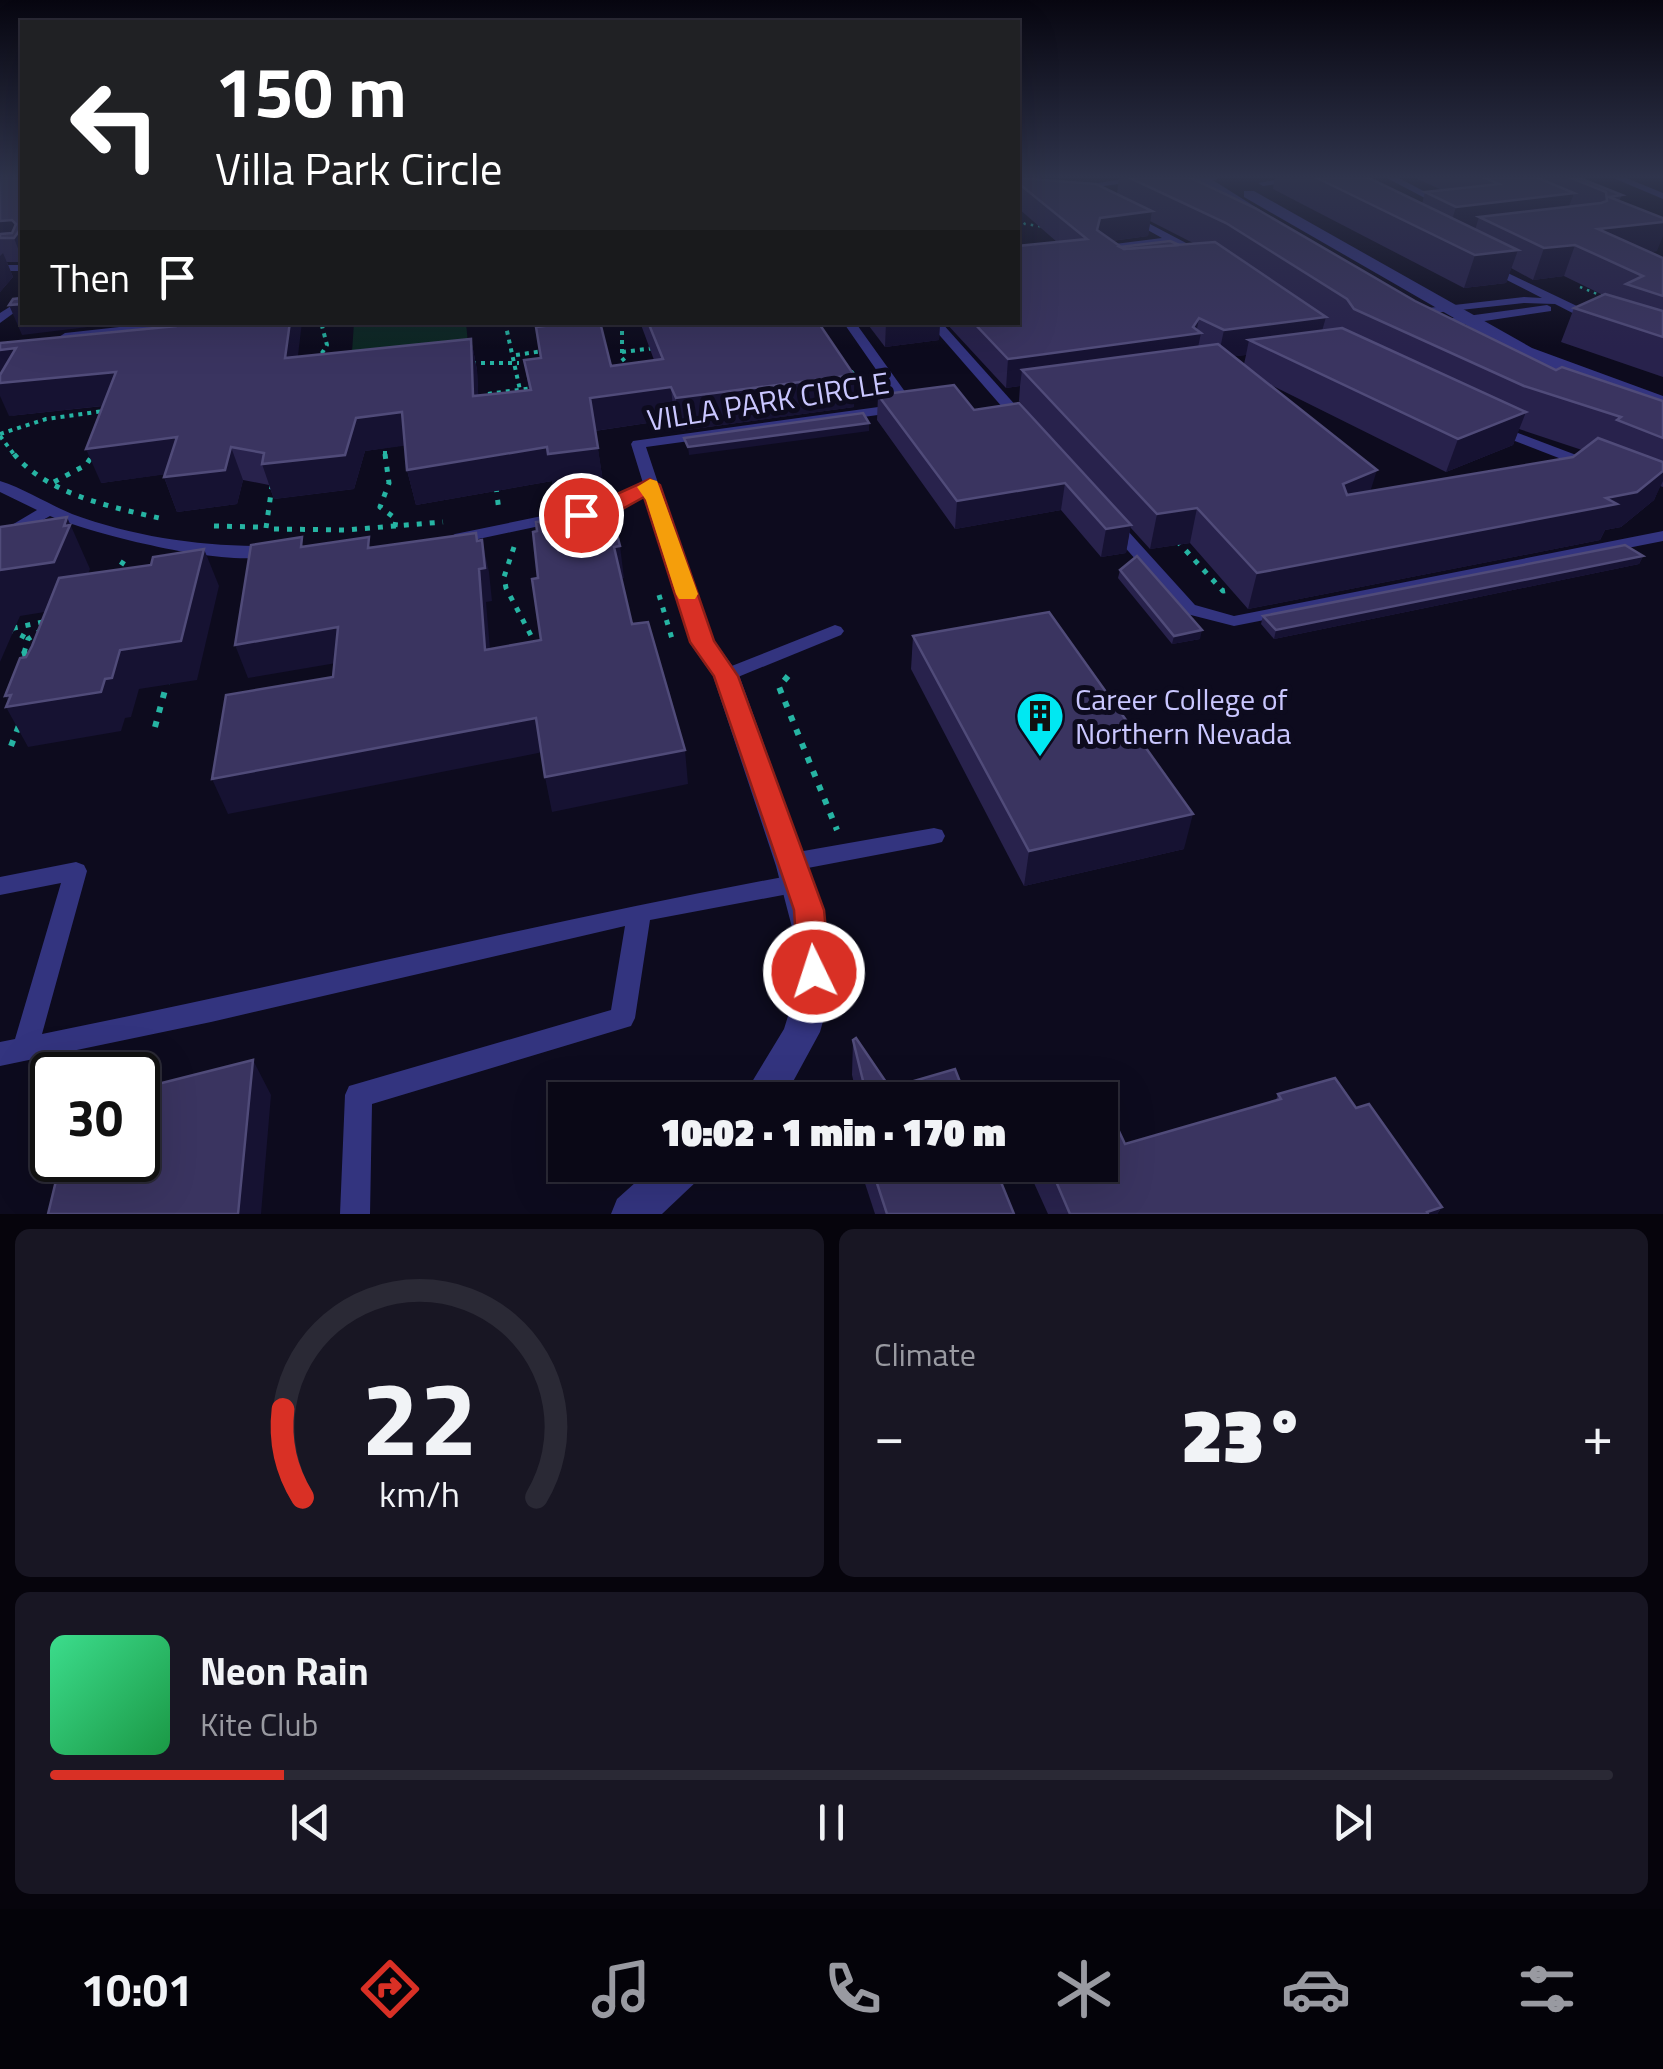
<!DOCTYPE html>
<html lang="en">
<head>
<meta charset="utf-8">
<style>
	body { margin:0; font-family:"Titillium Web",sans-serif; background:#181623; color:#f1f3f6; height:100vh; display:flex; flex-direction:column; font-size:38px; white-space:nowrap }
	* { box-sizing:border-box; margin:0 }
	p { font-size:32px; color:#999aa1 }
	.icon { flex:none; width:55px; height:55px; fill:none; stroke:currentColor; stroke-width:2; stroke-linecap:round; stroke-linejoin:round }
	.map { position:relative; height:1214px; overflow:hidden }
	.sheet { display:flex; flex-direction:column; gap:15px; padding:15px; background:#06040c; flex:1 }
	.sheet>* { flex:none }
	.hud { position:absolute; left:20px; top:20px; width:1000px; height:305px; border-radius:0px; box-shadow:0 10px 40px #0002,0 0 0 2px #2a2935; background:#202124; color:#fff; overflow:hidden }
	.speed { position:absolute; left:30px; top:1052px; display:flex; gap:20px; font-size:50px; font-weight:700; text-align:center }
	.speed>* { display:grid; place-content:center; width:130px; height:130px; border-radius:50%; background:#0a0816; box-shadow:0 10px 40px #0002,0 0 0 2px #2a2935; line-height:1 }
	.speed .limit { border:5px solid #111; border-radius:15px; background:#fff; color:#111 }
	.pin { position:absolute; display:grid; place-items:center; width:85px; height:85px; color:#fff; margin:-42px; border:5px solid #fff; border-radius:50%; box-shadow:0 2px 10px #0007 }
	.me { position:absolute; width:110px; margin:-55px; rotate:356deg; stroke-linejoin:round; filter:drop-shadow(0 0 8px #0008) }
	.turn { display:flex; align-items:center; gap:35px; height:210px; padding:0 30px; font-size:45px }
	.turn .icon { width:130px; height:130px; stroke-width:2.5 }
	.turn b { display:block; font-size:70px; line-height:85px }
	.then { display:flex; align-items:center; height:95px; padding:0 30px; background:#0003; gap:20px; font-size:38px }
	.big { font-size:75px; font-weight:800; line-height:1.1 }
	.sheet .card { flex:1; display:flex; flex-direction:column; justify-content:center; gap:15px; min-width:0; padding:0 35px; border-radius:15px; background:#181623 }
	.sheet .dial { align-items:center; gap:0 }
	.dial svg { height:260px; overflow:visible; fill:none; stroke:#2a2935; stroke-width:7; stroke-linecap:round; text-anchor:middle }
	.dial text { fill:#f1f3f6; stroke:none }
	.song { display:flex; align-items:center; gap:30px }
	.cover { width:120px; height:120px; border-radius:15px; background:linear-gradient(135deg,hsl(150 70% 55%),hsl(140 70% 35%)) }
	.played { height:10px; border-radius:5px; background:linear-gradient(90deg,#d93025 15%,#2a2935 15%) }
	.keys { display:flex; justify-content:space-around; direction:ltr }
	.heat { display:flex; justify-content:space-between; align-items:center; font-size:55px; direction:ltr }
	.sheet .tiles { flex:1; display:grid; gap:15px; grid-template-columns:1fr 1fr }
	.card:last-child { grid-column:span 2 }
	.trip { position:absolute; left:548px; top:1082px; width:570px; height:100px; border-radius:0px; background:#0a0816; box-shadow:0 10px 40px #0002,0 0 0 2px #2a2935; font-weight:800; line-height:100px; text-align:center }
	.dock { display:flex; height:160px; justify-content:space-around; align-items:center; background:#040309; color:#999aa1 }
	.dock .icon { width:70px; height:70px }
	.dock .selected { color:#d93025 }
	.dock b { font-size:45px; color:#f1f3f6 }
	.map>svg:first-child { display:block }
</style>
</head>
<body>
<div class="map">
<svg width="1663" height="1214" viewBox="0 0 1663 1214">
	<rect width="100%" height="100%" fill="#0d0b1e"/>
	<polygon fill="#0d2825" points="354,323 466,323 469,353 351,366"/>
	<g fill="none" stroke-linecap="round" stroke-linejoin="round">
		<g stroke="#26b4a3" stroke-width="2.5" stroke-dasharray="2.5 5" stroke-linecap="butt">
			<polyline points="1018,218 1025,224 1045,227"/>
			<polyline points="1580,287 1607,298"/>
		</g>
		<g stroke="#26b4a3" stroke-width="4" stroke-dasharray="4 5" stroke-linecap="butt">
			<polyline points="505,322 520,390"/>
			<polyline points="622,322 622,358 630,368"/>
			<polyline points="622,352 655,348"/>
			<polyline points="516,355 543,351"/>
			<polyline points="317,361 327,345 321,322"/>
			<polyline points="472,363 519,363"/>
			<polyline points="851,371 867,395"/>
			<polyline points="487,402 487,394 533,388"/>
			<polyline points="0,434 46,419 104,411"/>
			<polyline points="0,436 16,457"/>
			<polyline points="385,442 385,457"/>
		</g>
		<g stroke="#26b4a3" stroke-width="5" stroke-dasharray="5 8" stroke-linecap="butt">
			<path d="M14 454C47 494 111 507 159 518"/>
			<polyline points="385,454 389,483 380,507 396,519 395,527"/>
			<polyline points="54,482 86,465 92,456"/>
			<polyline points="496,487 499,511"/>
			<polyline points="214,526 258,527"/>
			<polyline points="266,528 272,486"/>
			<polyline points="274,529 346,530 443,522"/>
			<polyline points="1177,541 1223,591 1235,589"/>
			<polyline points="514,547 504,577 506,588 536,645"/>
			<polyline points="114,576 127,556"/>
			<polyline points="659,595 673,642"/>
			<polyline points="9,629 28,639"/>
			<polyline points="0,631 47,621"/>
			<polyline points="24,653 28,639 40,631"/>
		</g>
		<g stroke="#26b4a3" stroke-width="6" stroke-dasharray="6 9" stroke-linecap="butt">
			<polyline points="24,651 27,661"/>
			<polyline points="788,676 779,687 837,830"/>
			<polyline points="155,727 168,679"/>
			<polyline points="11,746 20,723"/>
		</g>
		<g fill="#33347f" fill-rule="evenodd">
			<polygon points="1137,177 1167,177 1076,190 1071,187"/>
			<polygon points="1176,177 1219,177 1215,180 1180,180"/>
			<polygon points="1291,177 1323,177 1263,186 1258,183"/>
			<polygon points="1385,177 1397,177 1448,204 1440,206"/>
			<polygon points="1611,177 1624,177 1663,193 1663,199"/>
			<polygon points="1129,213 1207,254 1208,256 1199,258 1172,243 1097,254 1099,246 1162,238 1126,218 1126,214"/>
			<polygon points="1489,264 1600,317 1602,320 1592,323 1555,304 1524,303 1424,314 1422,312 1428,308 1524,297 1542,298 1485,269 1484,267"/>
			<rect x="0" y="265" width="22" height="6"/>
			<polygon points="22,299 22,307 0,323 0,313"/>
			<polygon points="1547,305 1551,307 1551,311 1445,327 1439,323 1445,319"/>
			<polygon points="165,322 199,323 195,331 191,332 185,327 65,341 59,337 65,333"/>
			<polygon points="843,322 855,322 916,407 914,410 646,447 711,642 708,646 702,648 693,642 646,493 615,510 455,544 447,539 455,534 605,503 643,483 631,444 633,441 900,404"/>
			<polygon points="928,322 941,322 1027,418 1027,424 1017,424"/>
			<polygon points="1494,424 1592,461 1594,464 1592,467 1582,467 1489,431 1487,428"/>
			<path d="M0 481C25 489 48 504 72 514 138 538 205 547 274 546L282 551C249 575 89 533 50 516L0 544V532L37 510 0 492Z"/>
			<polygon points="1112,518 1118,520 1195,605 1234,616 1663,531 1663,541 1234,626 1183,613 1106,526 1104,523"/>
			<polygon points="835,625 841,627 844,631 841,635 733,679 719,679 717,675 719,671"/>
			<polygon points="934,828 942,830 945,836 942,842 934,844 792,871 784,868 781,862 784,856 792,853"/>
			<path d="M76 862 84 865 87 871 42 1034C295 983 545 921 799 874L807 877 810 883 807 889 799 892 650 920 635 1018 631 1026 372 1104 370 1214H340L345 1095 349 1086 611 1010 625 926 211 1022 0 1066V1042L15 1039 61 883 0 895V877Z"/>
		</g>
		<g fill="#33347f" fill-rule="evenodd">
			<polygon points="702,634 711,636 739,675 808,866 828,935 829,1000 820,1032 783,1100 741,1100 784,1029 793,1000 794,935 776,866 713,676 689,642"/>
			<polygon points="655,1165 705,1165 699,1179 662,1214 611,1214 617,1199"/>
		</g>
		<g fill="#33347f" fill-rule="evenodd">
			<polygon points="1192,177 1208,177 1265,213 1253,216"/>
			<polygon points="1244,191 1254,191 1532,348 1663,396 1663,409 1520,356 1244,197"/>
		</g>
	</g>
	<g fill="#28224c" fill-rule="evenodd">
		<polygon points="0,177 22,177 22,262 7,262 13,277 0,292"/>
		<path d="M1119 177H1189L1415 301 1556 370 1663 401V487L1660 486 1654 500 1621 527 1605 530 1600 540 1248 609 1190 543 1150 549 1130 527 1126 553 1101 557 1061 510 955 529 877 420 878 395 974 410 1040 426 1019 401 1020 386 1006 388 945 322H1018L1057 242 1018 208V178L1117 194ZM1150 221 1195 244 1120 247 1112 241 1148 236ZM1246 355 1244 364 1234 356ZM1267 383 1446 472 1513 445 1519 429 1582 450 1573 457 1371 491Z"/>
		<polygon points="1275,177 1367,177 1422,204 1425,192 1442,190 1413,177 1577,177 1622,195 1619,201 1657,251 1649,252 1663,258 1663,377 1561,342 1574,308 1603,295 1564,276 1533,280 1511,268 1506,283 1464,288 1273,189"/>
		<polygon points="544,322 600,322 611,366 654,360 640,322 818,322 854,407 679,431 674,419 595,431 603,482 553,488 552,481 416,505 407,470 405,445 365,451 354,489 274,499 269,485 243,480 237,504 177,512 164,477 165,474 101,483 103,406 9,416 298,357 471,339 477,370 478,396 529,390 524,360 541,358"/>
		<polygon points="866,322 940,322 939,340 885,347"/>
		<polygon points="1643,556 1639,564 1274,639 1261,624 1263,616"/>
		<polygon points="1120,570 1200,639 1172,644 1118,578"/>
		<polygon points="913,636 1184,849 1024,886 911,669"/>
		<polygon points="853,1040 890,1088 857,1096 852,1075"/>
		<polygon points="1278,1094 1356,1108 1442,1207 1437,1214 1048,1214 1034,1183 1038,1165 1100,1165 1125,1144 1276,1100"/>
		<polygon points="859,1165 994,1165 1014,1214 875,1214"/>
	</g>
	<g fill="#161232">
		<polygon points="1574,193 1563,222 1479,217 1474,233 1447,236 1456,207"/>
		<polygon points="1152,211 1148,236 1096,243 1097,230 1100,218"/>
		<polygon points="12,220 18,233 22,227 22,259 14,238 0,238 0,221"/>
		<polygon points="1663,222 1663,236 1657,251 1603,258 1598,229"/>
		<polygon points="1575,245 1564,276 1533,280 1544,248"/>
		<polygon points="1518,250 1506,283 1464,288 1475,255"/>
		<polygon points="3,253 13,277 0,292 0,256"/>
		<polygon points="22,304 22,322 129,322 22,335 9,305"/>
		<polygon points="1326,317 1318,345 1249,340 1246,355 1218,358 1224,330"/>
		<polygon points="1199,318 1196,334 1201,333 1195,362 1022,370 1020,386 1006,388 1008,359 1193,327"/>
		<polygon points="290,322 302,322 294,389 285,358"/>
		<polygon points="886,322 940,322 939,340 885,347"/>
		<polygon points="471,339 477,370 480,429 473,396"/>
		<polygon points="16,348 0,382 0,350"/>
		<polygon points="116,372 129,403 9,416 0,396 0,383"/>
		<polygon points="854,375 854,407 679,431 676,398"/>
		<polygon points="671,387 674,419 594,431 590,398"/>
		<polygon points="402,412 410,445 365,451 354,489 274,499 262,464 356,418"/>
		<polygon points="1526,412 1513,445 1446,472 1458,439"/>
		<polygon points="869,423 869,431 689,455 688,447"/>
		<polygon points="177,437 190,471 101,483 86,449"/>
		<polygon points="231,447 243,480 237,504 177,512 164,477"/>
		<polygon points="547,447 598,448 603,482 553,488 552,481 416,505 407,470"/>
		<polygon points="1377,470 1366,505 1333,518 1343,484"/>
		<polygon points="1663,471 1663,481 1654,500 1621,527 1605,530 1600,540 1248,609 1257,573 1606,498"/>
		<polygon points="1065,483 1061,510 955,529 957,501"/>
		<polygon points="1197,508 1190,543 1150,549 1157,514"/>
		<polygon points="67,517 90,569 76,607 20,616 0,662 0,570 64,526"/>
		<polygon points="1131,525 1126,553 1101,557 1106,529"/>
		<polygon points="476,533 483,569 482,540 489,572 492,601 486,602 493,684 485,650"/>
		<polygon points="620,546 624,578 618,579 614,547"/>
		<polygon points="204,549 219,586 197,680 139,689 131,717 125,718 121,731 28,747 6,707 11,707 5,696 105,679 120,650"/>
		<polygon points="1643,556 1639,564 1274,639 1276,630"/>
		<polygon points="338,627 348,661 248,678 235,645"/>
		<polygon points="1202,630 1200,639 1172,644 1174,636"/>
		<polygon points="536,718 543,752 228,814 212,779"/>
		<polygon points="685,750 688,784 552,812 545,777"/>
		<polygon points="1193,814 1184,849 1024,886 1029,851"/>
		<polygon points="253,1060 271,1095 261,1214 238,1214"/>
		<polygon points="1442,1207 1437,1214 1425,1214 1427,1212"/>
	</g>
	<g fill="#3a3460" stroke="#504b79" stroke-width="2.5">
		<polygon points="0,177 22,177 22,227 14,238 0,238 0,234 12,233 16,224 12,220 0,221"/>
		<polygon points="1128,177 1189,177 1255,208 1415,301 1556,370 1562,367 1663,401 1663,438 1617,420 1621,417 1524,386 1354,309 1347,299 1226,223"/>
		<polygon points="1315,177 1367,177 1518,250 1475,255"/>
		<polygon points="1483,177 1536,177 1574,193 1456,207 1425,192 1499,184"/>
		<polygon points="1569,177 1577,177 1622,195 1609,197 1663,218 1663,222 1598,229 1663,258 1663,296 1626,284 1643,276 1575,245 1544,248 1479,217 1601,203 1607,201 1606,192"/>
		<polygon points="1018,178 1096,184 1152,211 1100,218 1097,230 1124,249 1215,242 1326,317 1224,330 1199,318 1193,327 1201,333 1008,359 973,322 1018,322 1018,246 1087,239 1018,183"/>
		<polygon points="1170,241 1179,245 1124,249 1120,247"/>
		<polygon points="1605,294 1663,311 1663,337 1574,308"/>
		<polygon points="22,298 22,304 9,305 13,299"/>
		<polygon points="177,322 290,322 285,358 471,339 473,396 531,390 524,360 541,358 536,327 545,326 545,322 600,322 611,366 663,359 648,322 818,322 854,375 676,398 671,387 590,398 598,448 548,454 547,447 407,470 402,412 356,418 345,455 262,464 264,453 231,447 225,470 164,477 177,437 86,449 116,372 0,383 0,375 16,348 0,350 0,343 176,326"/>
		<polygon points="1342,328 1526,412 1458,439 1249,340"/>
		<polygon points="1218,344 1377,470 1343,484 1347,495 1573,457 1598,438 1663,462 1663,471 1637,492 1606,498 1617,504 1257,573 1197,508 1157,514 1022,370"/>
		<polygon points="954,385 974,410 1019,403 1131,525 1106,529 1065,483 957,501 878,395"/>
		<polygon points="863,413 869,423 688,447 684,438"/>
		<polygon points="606,512 608,520 613,519 620,546 614,547 632,624 648,622 685,750 545,777 536,718 212,779 226,695 333,677 338,627 235,645 251,545 302,537 301,547 369,537 368,548 476,533 477,541 482,540 485,568 479,569 485,650 541,640 532,579 538,578 533,532 537,531 536,522"/>
		<polygon points="67,517 64,526 70,525 54,562 0,570 0,527"/>
		<polygon points="1625,545 1643,556 1276,630 1263,616"/>
		<polygon points="204,549 181,641 120,650 112,678 105,679 101,692 6,707 11,695 5,696 20,658 26,657 32,646 59,578 151,565 153,557"/>
		<polygon points="1137,556 1202,630 1174,636 1120,570"/>
		<polygon points="1049,612 1193,814 1029,851 913,636"/>
		<polygon points="856,1038 890,1088 955,1069 967,1100 850,1100 850,1098 866,1093 853,1040"/>
		<polygon points="253,1060 238,1214 48,1214 61,1160 138,1160 138,1089"/>
		<polygon points="1335,1078 1356,1108 1369,1104 1442,1207 1427,1212 1428,1214 1070,1214 1049,1165 1100,1165 1100,1132 1117,1127 1125,1144 1281,1099 1278,1094"/>
		<polygon points="871,1165 994,1165 1014,1214 887,1214"/>
	</g>
	<linearGradient id="sky" x2="0" y2="1"><stop stop-color="#070610"/><stop offset="0.51" stop-color="#2f344c"/><stop offset="1" stop-color="#2f344c" stop-opacity="0"/></linearGradient>
	<rect width="1663" height="347" fill="url(#sky)"/>
	<polygon fill="#d93025" stroke="#8d1f18" stroke-width="2.5" points="650,479 660,485 714,641 738,676 824,910 830,972 825,981 814,985 802,981 798,972 794,910 714,676 690,642 644,497 617,512 581,521 571,515"/>
	<polygon fill="#f59e0b" points="650,479 657,481 698,594 695,599 679,599 676,594 646,500 637,487"/>
	<defs>
		<g id="building-pin" transform="scale(2.5)"><path d="M0 17L-7.5 6A9.5 9.5 0 1 1 7.5 6Z" fill="#00e8f2" stroke="#0d0b1e"/><path d="M-4-6H4V6H1V3H-1V6H-4ZM-2.5-4.3h1.7v1.8h-1.7ZM.8-4.3h1.7v1.8H.8ZM-2.5-1h1.7V.8h-1.7ZM.8-1h1.7V.8H.8Z" fill="#111"/></g>
	</defs>
	<g fill-rule="evenodd">
		<use href="#building-pin" x="1040" y="716"/>
	</g>
	<g text-anchor="middle" dominant-baseline="central" stroke-width="10" stroke-linejoin="round" paint-order="stroke">
		<g font-size="30" fill="#cac7ff" stroke="#0d0b1e">
			<text transform="translate(768 401) rotate(-9)">VILLA PARK CIRCLE</text>
		</g>
		<g font-size="30" fill="#cac7ff" stroke="#0d0b1e" text-anchor="start">
			<text x="1075" y="699">Career College of<tspan x="1075" dy="34">Northern Nevada</tspan></text>
		</g>
	</g>
</svg>
<div class="speed"><div class="limit">30</div></div>
<div class="pin" style="left:581px;top:515px;background:#d93025"><svg class="icon" aria-label="arrive" viewBox="0 0 24 24"><path d="M6 21V4h12l-3 4 3 4H6"/></svg></div>
<svg class="me" style="left:814px;top:972px" viewBox="-20 -20 40 40"><circle r="17" fill="#d93025" stroke="#fff" stroke-width="3"/><path d="M0-11L8 9 0 5-8 9z" fill="#fff"/></svg>
<div class="trip">10:02 · 1 min · 170 m</div>
<div class="hud">
<div class="turn"><svg class="icon" aria-label="left" viewBox="0 0 24 24"><path d="M17 20v-9H6M10 6l-5 5 5 5"/></svg><div><b>150 m</b>Villa Park Circle</div></div>
<div class="then">Then<svg class="icon" aria-label="arrive" viewBox="0 0 24 24"><path d="M6 21V4h12l-3 4 3 4H6"/></svg></div>
</div>
</div>
<section class="sheet">
<div class="tiles">
<div class="card dial"><svg viewBox="0 0 100 80">
<path d="M14 69A42 42 0 1 1 86 69"/>
<path d="M14 69A42 42 0 0 1 8 42" stroke="#d93025"/>
<text x="50" y="56" font-size="32" font-weight="700">22</text>
<text x="50" y="72" font-size="11">km/h</text>
</svg></div>
<div class="card"><p>Climate</p>
<div class="heat"><a>−</a><b class="big">23°</b><a>+</a></div>
</div>
<div class="card">
<div class="song"><i class="cover"></i><div><b>Neon Rain</b><p>Kite Club</p></div></div>
<div class="played"></div>
<div class="keys"><svg class="icon" aria-label="previous" viewBox="0 0 24 24"><path d="M18 5L8 12l10 7zM5 5v14"/></svg><svg class="icon" aria-label="pause" viewBox="0 0 24 24"><path d="M8 5v14M16 5v14"/></svg><svg class="icon" aria-label="next" viewBox="0 0 24 24"><path d="M6 5l10 7-10 7zM19 5v14"/></svg></div>
</div>
</div>
</section>
<nav class="dock">
<b>10:01</b>
<svg class="icon selected" aria-label="directions" viewBox="0 0 24 24"><path d="M12 3l9 9-9 9-9-9zM9 14v-3h6M13 9l2 2-2 2"/></svg>
<svg class="icon" aria-label="music" viewBox="0 0 24 24"><path d="M9 18V5l10-2v13"/><circle cx="6" cy="18" r="3"/><circle cx="16" cy="16" r="3"/></svg>
<svg class="icon" aria-label="phone" viewBox="0 0 24 24"><path d="M5 4h4l2 5-3 2q2 4 5 5l2-3 5 2v4C11 20 4 13 5 4z"/></svg>
<svg class="icon" aria-label="climate" viewBox="0 0 24 24"><path d="M12 3v18M4 7l16 10M4 17L20 7"/></svg>
<svg class="icon" aria-label="car" viewBox="0 0 24 24"><path d="M5 17H2v-5l4-1 3-4h7l3 4 3 1v5h-3M9 17h6M6 11h13"/><circle cx="7" cy="17" r="2"/><circle cx="17" cy="17" r="2"/></svg>
<svg class="icon" aria-label="filters" viewBox="0 0 24 24"><path d="M4 7h16M4 17h16"/><circle cx="9" cy="7" r="2"/><circle cx="15" cy="17" r="2"/></svg>
</nav>
</body>
</html>
